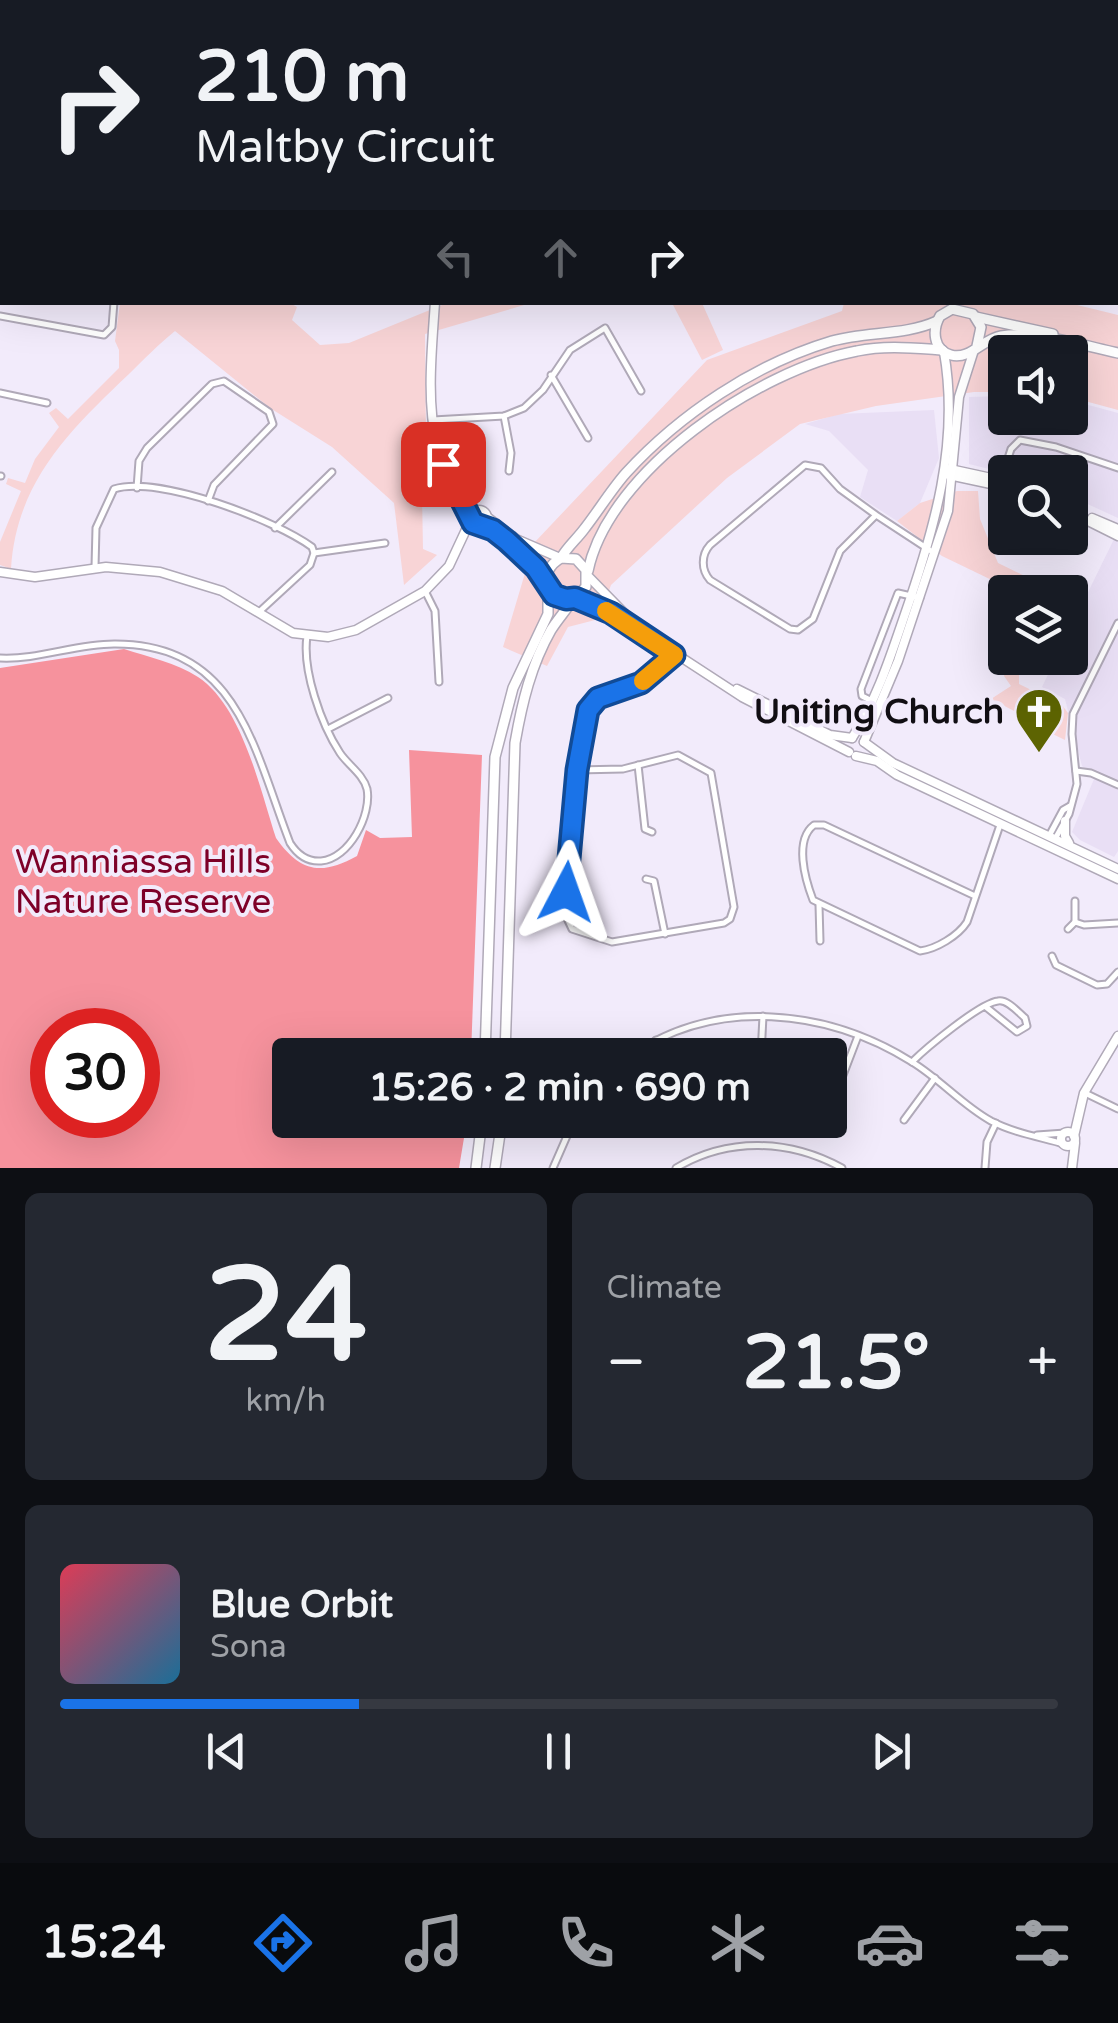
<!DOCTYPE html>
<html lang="en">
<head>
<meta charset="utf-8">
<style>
	body { margin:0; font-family:"Varela Round",sans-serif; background:#242831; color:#f1f3f6; height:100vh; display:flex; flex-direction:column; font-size:38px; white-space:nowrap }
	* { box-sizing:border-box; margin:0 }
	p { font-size:32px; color:#9ea1a6 }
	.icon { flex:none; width:55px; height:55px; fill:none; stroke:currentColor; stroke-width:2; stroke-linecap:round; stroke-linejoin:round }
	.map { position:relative; height:1168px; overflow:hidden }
	.side { display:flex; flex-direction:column; gap:25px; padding:25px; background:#0d0f14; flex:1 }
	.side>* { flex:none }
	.guide { position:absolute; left:0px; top:0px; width:1120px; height:305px; box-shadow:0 10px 40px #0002; background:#171b24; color:#f1f3f6; overflow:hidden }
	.fabs { position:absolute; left:988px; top:335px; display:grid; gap:20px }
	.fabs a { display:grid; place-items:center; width:100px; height:100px; border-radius:10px; background:#171b24; box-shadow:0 10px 40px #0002; font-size:50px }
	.speed { position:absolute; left:30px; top:1008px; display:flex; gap:20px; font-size:50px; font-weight:700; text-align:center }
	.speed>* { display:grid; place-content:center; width:130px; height:130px; border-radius:50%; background:#171b24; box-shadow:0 10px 40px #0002; line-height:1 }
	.speed .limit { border:15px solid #d22; background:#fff; color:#111 }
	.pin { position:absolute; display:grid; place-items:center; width:85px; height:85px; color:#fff; margin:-42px; border-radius:20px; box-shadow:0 5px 15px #0006 }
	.me { position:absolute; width:110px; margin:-55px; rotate:4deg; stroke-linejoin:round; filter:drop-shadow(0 0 8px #0008) }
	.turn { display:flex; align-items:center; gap:35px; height:210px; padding:0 30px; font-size:45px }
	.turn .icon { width:130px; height:130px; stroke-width:2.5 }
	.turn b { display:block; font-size:70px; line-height:85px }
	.lanes { display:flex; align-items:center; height:95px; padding:0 30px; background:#0003; justify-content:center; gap:50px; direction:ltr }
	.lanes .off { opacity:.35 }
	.big { font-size:75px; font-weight:800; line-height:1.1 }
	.side .card { flex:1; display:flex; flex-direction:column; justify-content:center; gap:15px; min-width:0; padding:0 35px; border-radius:15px; background:#242831 }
	.side .dial { align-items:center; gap:0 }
	.dial b { font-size:130px; line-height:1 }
	.song { display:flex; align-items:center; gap:30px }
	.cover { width:120px; height:120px; border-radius:15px; background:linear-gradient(135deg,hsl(350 70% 55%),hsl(200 70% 35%)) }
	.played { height:10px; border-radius:5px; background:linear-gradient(90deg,#1a73e8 30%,#363941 30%) }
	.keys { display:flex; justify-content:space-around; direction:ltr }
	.heat { display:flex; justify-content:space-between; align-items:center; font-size:55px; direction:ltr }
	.side .tiles { flex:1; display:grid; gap:25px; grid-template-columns:1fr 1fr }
	.card:last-child { grid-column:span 2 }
	.trip { position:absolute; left:272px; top:1038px; width:575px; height:100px; border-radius:10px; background:#171b24; box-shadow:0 10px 40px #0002; font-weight:800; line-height:100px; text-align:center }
	.menu { display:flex; height:160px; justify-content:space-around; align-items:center; background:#090b0e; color:#9ea1a6 }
	.menu .icon { width:70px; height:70px }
	.menu .on { color:#1a73e8 }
	.menu b { font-size:45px; color:#f1f3f6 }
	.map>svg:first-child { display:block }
</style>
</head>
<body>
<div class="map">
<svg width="1118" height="1168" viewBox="0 0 1118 1168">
	<rect width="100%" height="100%" fill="#f2ebfb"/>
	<g fill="#e9dff5">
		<polygon points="1005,396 1005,418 1070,418 1070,400 1118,413 1118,518 1070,496 1070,472 1005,473 969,464 969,397"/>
		<polygon points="934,410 939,458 920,503 897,521 860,497 868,470 829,431 805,424 839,414"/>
		<polygon points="1118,531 1118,851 1114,857 1080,840 1072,832 1094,779 1082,766 1065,699 1042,687 1056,658 1070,658 1070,629"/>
	</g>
	<g fill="#f8d4d6">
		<path d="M274 302 290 303 297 307 292 320 320 345 349 343 447 303H531L425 334 426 440 448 487 422 494 423 549 437 555 404 585 394 503 332 447 270 408 175 331C158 345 144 359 129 374 70 430 16 482 11 569L0 565V542L21 491 6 484 8 478 25 483 35 459 59 427 49 413 56 408 68 419 119 368V350L115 341 120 303Z"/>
		<polygon points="1065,302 1118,315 1118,410 1070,397 1070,352 1005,352 1005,392 974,392 876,406 800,424 727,478 611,585 599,619 568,627 547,666 503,647 534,543 707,360 842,311 844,303"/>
		<polygon points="672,303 702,303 723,350 702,360"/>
		<polygon points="957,491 978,491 980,519 998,563 1058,592 1046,592 1030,585 1021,592 1005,592 1005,595 1000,584 942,556 897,521 920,503"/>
		<polygon points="1009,658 1019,658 1019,684 1062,705 1068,713 1065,740 1032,724 1015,706 1018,713 991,699 1011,686 1004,676"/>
	</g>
	<path fill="#f6929d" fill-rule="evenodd" d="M124 649C149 657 176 663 198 677 242 706 260 789 276 838 300 872 321 876 357 856L366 830 380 838 412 837 409 750 482 755 471 1055H290V1120H467L459 1168H0V668ZM52 1030H138V1115H52Z"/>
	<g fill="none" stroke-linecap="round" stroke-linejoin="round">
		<g stroke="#b0a9b8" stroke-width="9">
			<g id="minor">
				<polyline points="377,0 378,2"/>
				<polyline points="458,0 459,2"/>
				<polyline points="667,0 671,2"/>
				<polyline points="875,0 880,2"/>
				<polyline points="41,2 41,0"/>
				<polyline points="124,2 124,0"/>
				<polyline points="563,2 564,0"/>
				<polyline points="702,2 703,0"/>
				<polyline points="0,316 104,335 112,327 114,302"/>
				<polyline points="551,375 588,438"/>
				<polyline points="0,393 47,403"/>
				<polyline points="504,416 511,453 509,471"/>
				<polyline points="433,420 504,416 524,408 543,390 570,350 605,328 641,391"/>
				<polyline points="0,476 1,476"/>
				<polyline points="1000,483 1011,449 1020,440 1056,447 1118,468"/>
				<polyline points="137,488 139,461 147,448 212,384 224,381 269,412 273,424 214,485 208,501"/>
				<path d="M876 515 840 489 821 468 805 465 710 545C701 555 701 570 710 580L790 629 798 630 813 619 840 551 876 515 934 553"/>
				<polyline points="275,528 332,472"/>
				<polyline points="314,553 385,543"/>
				<path d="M95 567 96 528 114 489C159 475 275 520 312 547L314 553 310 565 259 612"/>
				<polyline points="425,591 435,611 439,682"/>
				<path d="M0 658C38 660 75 644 114 644 238 643 254 750 290 843 297 854 307 862 321 861 349 859 372 815 367 789 363 774 348 765 340 753 321 724 302 670 307 636"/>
				<polyline points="874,702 862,696 861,689 898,593 920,598"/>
				<polyline points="328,729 388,698"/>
				<polyline points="638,765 645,829 652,832"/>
				<polyline points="577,770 565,914 572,929 612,942 724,923 730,919 734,907 711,773 678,755 623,769 577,770 591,703 641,683 677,652"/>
				<polyline points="1076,771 1091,773 1118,785"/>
				<polyline points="1049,836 1063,810 1070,806"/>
				<polyline points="1055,839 1069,814 1077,784 1072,734 1073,714 1118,623"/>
				<polyline points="646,879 654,881 665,934"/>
				<path d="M975 896 824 825H814C794 840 805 879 813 900L920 951C936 949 958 936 967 922L1000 825"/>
				<polyline points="819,905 820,941"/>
				<polyline points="1075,922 1075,901"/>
				<polyline points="1068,929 1075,922 1084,925 1118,923"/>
				<polyline points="1052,956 1056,965 1097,985 1107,984 1118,972"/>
				<polyline points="656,1040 664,1055"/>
				<path d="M632 1055C716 997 827 1009 912 1062 940 1079 962 1105 991 1121 1014 1133 1040 1137 1064 1144"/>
				<polyline points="761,1055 763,1016"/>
				<path d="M912 1062C926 1048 980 1003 998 1001 1007 999 1018 1012 1025 1018L1027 1026 1017 1032 986 1007"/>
				<polyline points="840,1083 858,1036"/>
				<polyline points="1085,1093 1118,1109"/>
				<polyline points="904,1120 935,1078"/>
				<polyline points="1037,1135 1065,1133"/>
				<polyline points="553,1168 574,1120"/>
				<path d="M676 1168C728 1137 789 1139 842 1168"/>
				<polyline points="985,1168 987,1142 996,1123"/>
			</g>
		</g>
		<g stroke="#b0a9b8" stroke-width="11">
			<g id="tertiary">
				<polyline points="201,2 202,0"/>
				<polyline points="802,2 804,0"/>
				<polyline points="1118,17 1118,16"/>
				<polyline points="1118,144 1118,145"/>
				<polyline points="0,207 2,204"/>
				<path d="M435 302C432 348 426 401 437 445 444 471 459 494 471 517"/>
				<polyline points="950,469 1005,481"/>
				<polyline points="949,475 1005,487"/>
				<circle cx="479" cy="518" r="8"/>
				<polyline points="1070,512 1118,536"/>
				<polyline points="487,517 516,539 560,558"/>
				<polyline points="1092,518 1118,529"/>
				<polyline points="482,526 507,541 546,584"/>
				<polyline points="0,572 35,577 106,567 160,572 222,591 293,633 328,637 356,630 425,591 449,566 471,519"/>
				<polyline points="587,575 630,619"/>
				<polyline points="575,598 624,620 742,697 849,752"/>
				<polyline points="737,689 830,735 852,738"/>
				<path d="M852 738C876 701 890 658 904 617 934 531 960 443 944 352"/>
				<polyline points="864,742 898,661 948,511 959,397 974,350"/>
				<polyline points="864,742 893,763 1118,869"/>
				<polyline points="856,756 877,761 897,775 1118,879"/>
				<polyline points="1065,821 1065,836 1069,843"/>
				<circle cx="1068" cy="1139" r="7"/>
				<polyline points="1074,1136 1084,1093 1118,1036"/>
				<polyline points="1072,1168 1075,1143"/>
			</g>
		</g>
		<g stroke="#b0a9b8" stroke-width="11">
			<g id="secondary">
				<polyline points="1014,0 1014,2"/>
				<polyline points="987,2 988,0"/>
				<polyline points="1001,2 1001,0"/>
			</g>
		</g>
		<g stroke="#b0a9b8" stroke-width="12">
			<g id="primary">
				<polyline points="976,317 1053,334"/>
				<path d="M977 346 981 327 973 314 952 309 940 316C932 330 933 350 951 355 970 360 983 339 1001 336 1034 330 1085 346 1118 353"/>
				<path d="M561 558 576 559 586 570V587L574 598C546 601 536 572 561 558 567 547 577 539 585 528 599 510 611 490 626 473 680 414 755 364 832 341 867 331 904 336 937 321"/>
				<path d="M588 571C609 470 760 369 857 351 885 345 913 348 942 350"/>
				<polyline points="485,1055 495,757 513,688 548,614 548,588"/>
				<path d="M505 1055 515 743C522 703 531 665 551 630 558 619 567 609 574 598"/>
				<polyline points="476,1168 482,1120"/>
				<polyline points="495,1168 502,1120"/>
			</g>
		</g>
		<use href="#minor" stroke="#fff" stroke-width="5"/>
		<use href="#tertiary" stroke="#fff" stroke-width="8"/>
		<use href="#secondary" stroke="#fff" stroke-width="8"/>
		<use href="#primary" stroke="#fff" stroke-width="9"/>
	</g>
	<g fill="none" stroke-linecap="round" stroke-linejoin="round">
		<g stroke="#114b97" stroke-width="25">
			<polyline id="route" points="443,464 473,523 493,530 507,541 536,568 554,595 566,599 575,598 611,613 674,655 641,683 598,698 588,710 577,770 566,892"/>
		</g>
		<use href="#route" stroke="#1a73e8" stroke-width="18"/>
		<polyline stroke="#f59e0b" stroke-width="18" points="606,611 674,655 643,681"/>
	</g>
	<defs>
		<g id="church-pin" transform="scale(2.5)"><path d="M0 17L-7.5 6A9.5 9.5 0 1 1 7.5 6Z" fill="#5d6402" stroke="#f2ebfb"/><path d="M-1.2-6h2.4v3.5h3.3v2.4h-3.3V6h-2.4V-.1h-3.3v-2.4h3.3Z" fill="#fff"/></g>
	</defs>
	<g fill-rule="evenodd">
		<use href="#church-pin" x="1039" y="712"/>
	</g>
	<g text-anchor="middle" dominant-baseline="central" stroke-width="8" stroke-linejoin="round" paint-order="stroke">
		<g font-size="35" font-weight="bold" fill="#110e13" stroke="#f2ebfb" text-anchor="end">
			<text x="1004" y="712">Uniting Church</text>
		</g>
		<g font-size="35" fill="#7e0028" stroke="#f2ebfb">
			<text x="143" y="862">Wanniassa Hills<tspan x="143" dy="40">Nature Reserve</tspan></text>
		</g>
	</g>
</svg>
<div class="fabs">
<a><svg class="icon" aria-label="sound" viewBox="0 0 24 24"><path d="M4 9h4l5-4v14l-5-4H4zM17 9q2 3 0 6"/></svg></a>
<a><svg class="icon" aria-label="search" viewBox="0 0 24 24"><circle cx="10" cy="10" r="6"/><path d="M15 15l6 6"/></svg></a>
<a><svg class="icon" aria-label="layers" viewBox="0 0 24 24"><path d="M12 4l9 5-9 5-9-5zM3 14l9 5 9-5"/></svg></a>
</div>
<div class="speed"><div class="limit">30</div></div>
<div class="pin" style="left:443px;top:464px;background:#d93025"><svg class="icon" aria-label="arrive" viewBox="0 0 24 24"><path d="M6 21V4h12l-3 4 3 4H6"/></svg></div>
<svg class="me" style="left:566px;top:892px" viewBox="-20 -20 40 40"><path d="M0-17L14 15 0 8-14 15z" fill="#1a73e8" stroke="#fff" stroke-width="4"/></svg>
<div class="trip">15:26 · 2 min · 690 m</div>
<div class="guide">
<div class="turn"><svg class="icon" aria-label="right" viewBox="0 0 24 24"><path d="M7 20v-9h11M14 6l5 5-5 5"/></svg><div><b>210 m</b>Maltby Circuit</div></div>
<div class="lanes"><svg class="icon off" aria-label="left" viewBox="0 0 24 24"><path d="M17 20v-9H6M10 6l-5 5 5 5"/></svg><svg class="icon off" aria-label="ahead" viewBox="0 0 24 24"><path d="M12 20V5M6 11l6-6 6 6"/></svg><svg class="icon" aria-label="right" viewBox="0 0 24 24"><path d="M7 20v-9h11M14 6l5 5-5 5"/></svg></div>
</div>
</div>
<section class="side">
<div class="tiles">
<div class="card dial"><b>24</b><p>km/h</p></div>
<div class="card"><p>Climate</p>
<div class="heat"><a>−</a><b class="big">21.5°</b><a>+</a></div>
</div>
<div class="card">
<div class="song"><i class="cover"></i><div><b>Blue Orbit</b><p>Sona</p></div></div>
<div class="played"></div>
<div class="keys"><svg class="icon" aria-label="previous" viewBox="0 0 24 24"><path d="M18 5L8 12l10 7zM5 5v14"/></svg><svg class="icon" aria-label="pause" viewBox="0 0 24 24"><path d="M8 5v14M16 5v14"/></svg><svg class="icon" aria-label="next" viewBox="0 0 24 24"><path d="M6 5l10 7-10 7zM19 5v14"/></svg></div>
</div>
</div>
</section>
<nav class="menu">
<b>15:24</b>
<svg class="icon on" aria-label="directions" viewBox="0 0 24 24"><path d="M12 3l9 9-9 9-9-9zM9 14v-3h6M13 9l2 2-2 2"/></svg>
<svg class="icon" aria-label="music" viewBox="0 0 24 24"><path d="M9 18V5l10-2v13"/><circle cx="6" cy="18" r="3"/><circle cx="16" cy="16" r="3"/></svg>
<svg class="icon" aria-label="phone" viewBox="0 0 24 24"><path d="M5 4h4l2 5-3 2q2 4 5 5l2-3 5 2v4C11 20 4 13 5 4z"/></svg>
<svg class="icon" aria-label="climate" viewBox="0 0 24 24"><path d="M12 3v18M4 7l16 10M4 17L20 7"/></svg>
<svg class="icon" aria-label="car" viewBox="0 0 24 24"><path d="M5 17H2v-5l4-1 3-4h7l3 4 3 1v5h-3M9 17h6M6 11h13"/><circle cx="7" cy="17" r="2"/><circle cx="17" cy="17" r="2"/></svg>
<svg class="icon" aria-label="filters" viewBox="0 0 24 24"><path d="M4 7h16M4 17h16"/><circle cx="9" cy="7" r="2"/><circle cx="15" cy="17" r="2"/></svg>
</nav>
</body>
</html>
